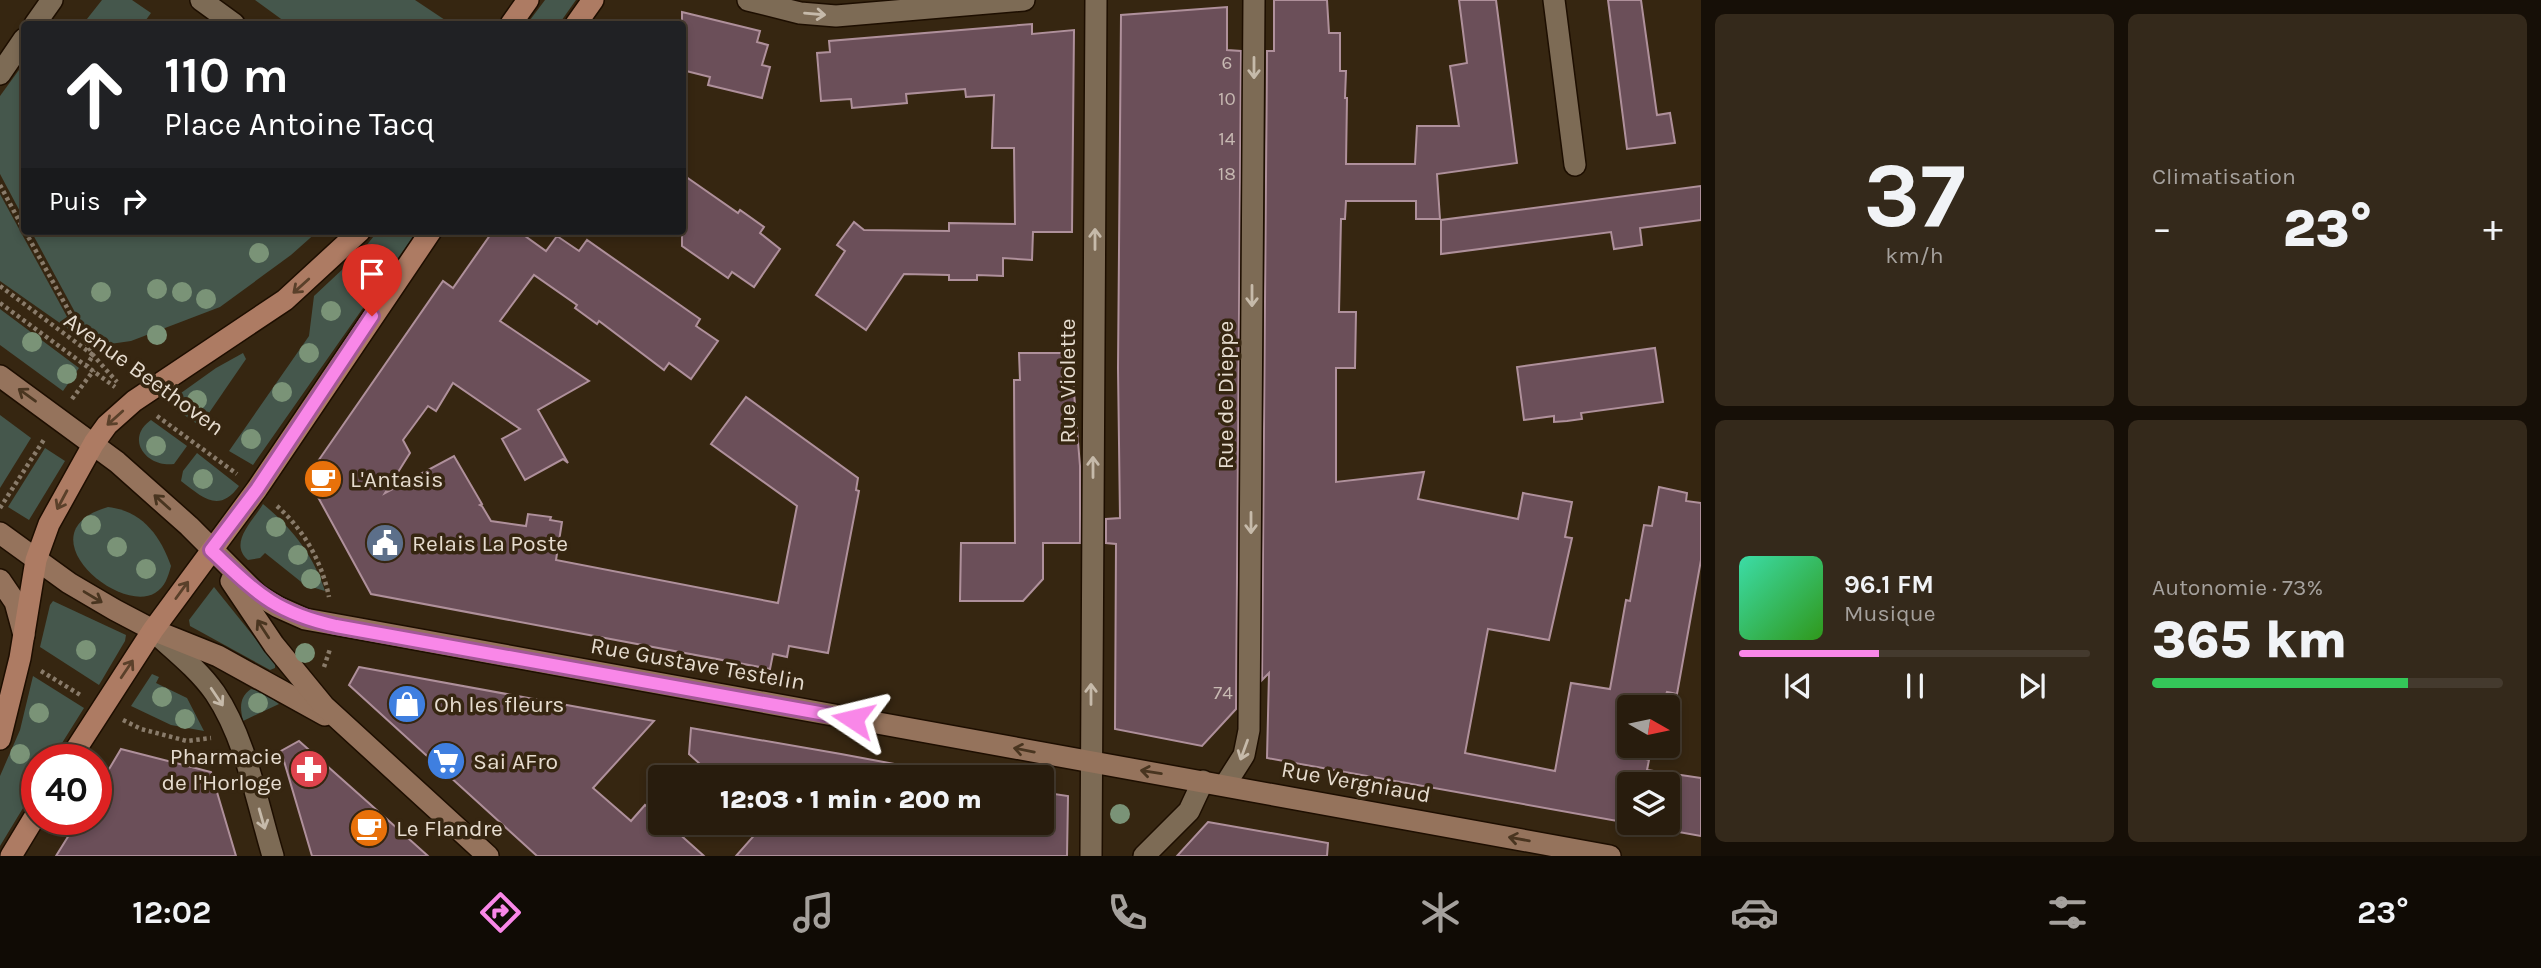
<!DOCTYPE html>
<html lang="fr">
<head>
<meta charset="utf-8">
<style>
	body { margin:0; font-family:Karla,sans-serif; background:#34291b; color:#f1f3f6; height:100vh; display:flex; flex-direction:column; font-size:26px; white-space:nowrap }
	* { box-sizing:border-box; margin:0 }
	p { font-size:23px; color:#a5a19d }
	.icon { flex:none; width:38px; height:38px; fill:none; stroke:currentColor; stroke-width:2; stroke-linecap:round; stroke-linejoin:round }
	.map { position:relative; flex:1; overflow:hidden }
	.sheet { display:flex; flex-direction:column; gap:14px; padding:14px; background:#160f07; width:840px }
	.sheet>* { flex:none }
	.guide { position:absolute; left:21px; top:21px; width:665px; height:214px; border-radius:7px; box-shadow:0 4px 10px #0003,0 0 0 2px #443a2e; background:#202124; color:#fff; overflow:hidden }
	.needle { width:46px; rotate:99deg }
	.fabs { position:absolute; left:1617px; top:695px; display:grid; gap:14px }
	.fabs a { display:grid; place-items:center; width:63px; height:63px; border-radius:7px; background:#281c0d; box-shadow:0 4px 10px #0003,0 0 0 2px #443a2e; font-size:35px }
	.speed { position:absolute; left:21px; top:744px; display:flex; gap:14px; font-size:35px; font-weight:700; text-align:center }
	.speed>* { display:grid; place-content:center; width:91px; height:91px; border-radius:50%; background:#281c0d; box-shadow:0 4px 10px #0003,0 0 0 2px #443a2e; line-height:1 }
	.speed .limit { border:10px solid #d22; background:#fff; color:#111 }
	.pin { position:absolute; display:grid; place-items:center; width:60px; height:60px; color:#fff; margin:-72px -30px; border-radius:50% 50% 50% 0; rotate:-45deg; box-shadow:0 0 7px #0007 }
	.pin .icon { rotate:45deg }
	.me { position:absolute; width:77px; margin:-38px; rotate:280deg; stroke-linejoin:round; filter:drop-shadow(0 0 5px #0008) }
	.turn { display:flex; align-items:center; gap:24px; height:147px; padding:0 28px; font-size:32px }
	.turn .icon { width:91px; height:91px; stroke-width:2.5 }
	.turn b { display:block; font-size:49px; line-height:60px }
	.then { display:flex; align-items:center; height:66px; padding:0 28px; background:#0003; gap:14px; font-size:26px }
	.big { font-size:52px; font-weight:800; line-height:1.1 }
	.sheet .card { flex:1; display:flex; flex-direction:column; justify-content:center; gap:10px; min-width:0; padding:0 24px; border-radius:10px; background:#34291b }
	.sheet .dial { align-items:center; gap:0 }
	.dial b { font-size:91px; line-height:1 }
	.song { display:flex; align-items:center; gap:21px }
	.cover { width:84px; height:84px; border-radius:10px; background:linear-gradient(135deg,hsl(160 70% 55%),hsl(110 70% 35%)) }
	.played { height:7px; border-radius:4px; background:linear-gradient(90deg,#f987e8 40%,#443a2e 40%) }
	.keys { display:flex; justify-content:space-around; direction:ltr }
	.heat { display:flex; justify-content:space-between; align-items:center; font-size:38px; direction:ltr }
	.charge { height:10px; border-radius:5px; background:linear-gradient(90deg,#34c759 73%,#443a2e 0) }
	.sheet .tiles { flex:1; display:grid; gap:14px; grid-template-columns:repeat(2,1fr) }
	.trip { position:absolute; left:648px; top:765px; width:406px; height:70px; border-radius:7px; background:#281c0d; box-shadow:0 4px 10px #0003,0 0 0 2px #443a2e; font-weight:800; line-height:70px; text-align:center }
	.tab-bar { display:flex; height:112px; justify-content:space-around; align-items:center; background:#100b05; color:#a5a19d }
	.tab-bar .icon { width:49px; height:49px }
	.tab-bar .current { color:#f987e8 }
	.tab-bar b { font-size:32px; color:#f1f3f6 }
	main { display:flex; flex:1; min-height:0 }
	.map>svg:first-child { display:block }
</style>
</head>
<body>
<main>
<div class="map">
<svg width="1701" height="856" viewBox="0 0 1701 856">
	<rect width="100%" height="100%" fill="#362611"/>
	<g fill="#45574c">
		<polygon points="102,0 132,0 151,13 143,24 83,24"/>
		<polygon points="255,0 415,0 451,24 288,24"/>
		<polygon points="545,0 576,0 559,24 527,24"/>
		<polygon points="24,63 24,219 0,174 0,96"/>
		<polygon points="0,194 77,335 0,281"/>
		<polygon points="31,231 318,231 291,255 220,307 131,341 110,344 90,340"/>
		<polygon points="378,231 417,231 253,465 229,451 309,336 314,296 361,252"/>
		<polygon points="0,309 79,368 63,391 0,345"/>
		<polygon points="243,353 246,359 200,426 167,403 216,368"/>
		<polygon points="0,415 31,438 0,488"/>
		<path d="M151 420 187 446 174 464C147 468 124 439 151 420Z"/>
		<polygon points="45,448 65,461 29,520 8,507"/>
		<path d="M197 453 239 486C219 514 202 497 181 481L183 471Z"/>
		<path d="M263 504C291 527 314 556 325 591L305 585 265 553 260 558 248 560C228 543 253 521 263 504Z"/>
		<path d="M108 507C142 511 160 535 171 566 168 577 165 587 155 593 118 615 22 532 108 507Z"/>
		<polygon points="214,587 275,663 275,668 270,670 190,626 189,620"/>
		<polygon points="53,601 126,635 125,641 99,685 40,647 50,605"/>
		<polygon points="152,674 159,677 156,683 187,698 204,731 171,725 131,706"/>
		<polygon points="33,676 84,708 52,759 37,760 37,785 0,846 0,776 20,730"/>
		<path d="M251 689 263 692 279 704 243 721C240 708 239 697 251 689Z"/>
	</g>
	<g fill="#6b4f59" stroke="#af909b" stroke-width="2" fill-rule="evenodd">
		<path d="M1274 0H1327L1329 33H1340V71H1346L1345 98H1347L1346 164H1415L1417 126H1459L1450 66 1467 63 1459 0H1496L1517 163 1437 174 1440 219H1416V201H1346L1345 219H1341L1339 312H1356L1355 368H1336V482L1424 472 1418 499 1518 519 1523 493 1572 502 1565 537 1572 538 1549 640 1488 629 1465 753 1555 771 1571 683 1610 689 1626 600 1630 601 1644 525 1652 526 1659 487 1687 493 1686 501 1701 503V560L1677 694 1667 692 1665 697 1654 695 1651 707H1629V754L1649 760 1647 770 1701 778V836L1267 758 1269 673 1262 680 1267 51H1274ZM1629 784H1668V822H1629Z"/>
		<polygon points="1608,0 1641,0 1657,115 1670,113 1675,143 1627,149"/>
		<polygon points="1227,7 1227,50 1241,51 1236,709 1202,746 1115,729 1116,544 1106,543 1106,519 1120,518 1118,368 1121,15"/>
		<polygon points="682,12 760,31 757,42 768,45 762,65 770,67 762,98 708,85 710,77 682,70"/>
		<polygon points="1032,24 1032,34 1074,30 1072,232 1033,232 1032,260 1003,258 1003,276 977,275 977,280 949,280 949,275 904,274 866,330 816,295 845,251 837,245 854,222 864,230 949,231 949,223 1015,224 1014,148 992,148 994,95 966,97 965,89 906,94 907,103 852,108 851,99 821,101 817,53 830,52 829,41"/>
		<polygon points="682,174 738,213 740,210 764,227 760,233 780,249 754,287 732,272 728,278 682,246"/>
		<polygon points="1701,186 1701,220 1640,228 1642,245 1614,249 1611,232 1441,254 1441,220"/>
		<polygon points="493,231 518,231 546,251 557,236 579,251 587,240 700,319 696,326 718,341 691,379 669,363 664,370 599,321 597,324 575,308 577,305 534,275 500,321 589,381 538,410 568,463 563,459 525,480 502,439 520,429 453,383 436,411 428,406 403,440 410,453 385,493 454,456 482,504 480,505 482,506 491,521 526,526 528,514 551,517 550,520 562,522 556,560 778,603 797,506 711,444 746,397 858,478 856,490 859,491 828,653 789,646 787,657 773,654 770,669 371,594 307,477 443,281 453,288"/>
		<polygon points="1655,348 1663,402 1581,413 1582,419 1567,421 1554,422 1554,416 1524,420 1517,367"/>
		<polygon points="1019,353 1063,353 1062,380 1073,380 1080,466 1080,543 1043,543 1043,579 1023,601 960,601 961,543 1015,543 1014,380 1020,380"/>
		<polygon points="359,667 654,721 593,788 631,821 645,805 660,817 660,822 666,822 704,856 537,856 349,685"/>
		<polygon points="691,728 841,754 964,777 704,777 696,769 700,764 689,754"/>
		<polygon points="299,741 389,821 428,856 312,856 281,751"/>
		<polygon points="121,749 211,772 236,856 56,856 79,819 96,819 96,791"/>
		<polygon points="1041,792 1068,796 1067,856 736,856 766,822 1041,822"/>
		<polygon points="1208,822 1328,843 1327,856 1177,856"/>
	</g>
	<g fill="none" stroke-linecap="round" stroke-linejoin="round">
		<g stroke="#1d0e00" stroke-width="24">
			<g id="street">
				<polyline points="201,0 234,24"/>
				<polyline points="748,0 800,13 836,16 1024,0"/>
				<polyline points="1554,0 1575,165"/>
				<polyline points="35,24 52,0"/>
				<polyline points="0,74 24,39"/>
				<path d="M154 632C175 651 199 670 215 693 246 739 257 803 273 856"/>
				<polyline points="1225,785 1244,755 1249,730 1254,0"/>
				<polyline points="1091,856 1096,0"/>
				<polyline points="1144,856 1189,811 1203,781"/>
			</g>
		</g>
		<g stroke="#1d0e00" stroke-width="24">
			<g id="secondary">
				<polyline points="0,376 117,462 189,526 258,595 278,607 305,619 1610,856"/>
				<polyline points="0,533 69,583 115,610 153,630 218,656 325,715"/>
				<polyline points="0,580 15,602 24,635"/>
				<polyline points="231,581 274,645 324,706 488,856"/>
			</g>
		</g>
		<g stroke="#1d0e00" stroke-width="24">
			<g id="primary">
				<polyline points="511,24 528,0"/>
				<polyline points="576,24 593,0"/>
				<polyline points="0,739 20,658 36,560 49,524 94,443 107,425 134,401 285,300 360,231"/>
				<polyline points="69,760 153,630 257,489 431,231"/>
				<polyline points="11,856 37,813"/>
			</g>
		</g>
		<g stroke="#897b6a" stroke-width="4.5" stroke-dasharray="3.5 3.5" stroke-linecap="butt">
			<polyline points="0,185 24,230"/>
			<polyline points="25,231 93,355 117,382"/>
			<polyline points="0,286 93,355 87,365"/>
			<polyline points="0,303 115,387"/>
			<polyline points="72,399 94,370"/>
			<polyline points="157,416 237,474"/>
			<path d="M277 506C304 530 322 562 329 597"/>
			<polyline points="0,508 45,438"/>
			<polyline points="324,667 330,649"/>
			<polyline points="41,671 82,696"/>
			<polyline points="123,720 141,729 187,741 211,738"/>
		</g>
		<use href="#street" stroke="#7d6b55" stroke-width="21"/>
		<use href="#secondary" stroke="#95735c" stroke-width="21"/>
		<use href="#primary" stroke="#ad7b63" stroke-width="21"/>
	</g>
	<g fill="#7a9377">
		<circle cx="259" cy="253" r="10"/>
		<circle cx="370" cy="267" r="10"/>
		<circle cx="157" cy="289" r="10"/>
		<circle cx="101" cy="292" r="10"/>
		<circle cx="182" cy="292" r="10"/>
		<circle cx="206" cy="299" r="10"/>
		<circle cx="331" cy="311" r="10"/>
		<circle cx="157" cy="335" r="10"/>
		<circle cx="32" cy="342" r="10"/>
		<circle cx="309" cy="353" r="10"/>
		<circle cx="67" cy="374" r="10"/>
		<circle cx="282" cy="392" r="10"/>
		<circle cx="197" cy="400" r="10"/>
		<circle cx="251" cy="439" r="10"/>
		<circle cx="156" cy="446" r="10"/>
		<circle cx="203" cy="479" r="10"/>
		<circle cx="91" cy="525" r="10"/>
		<circle cx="276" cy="527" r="10"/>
		<circle cx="117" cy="547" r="10"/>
		<circle cx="298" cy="555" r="10"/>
		<circle cx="146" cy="569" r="10"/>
		<circle cx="311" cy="579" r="10"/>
		<circle cx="86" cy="650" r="10"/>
		<circle cx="305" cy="653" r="10"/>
		<circle cx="162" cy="697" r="10"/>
		<circle cx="258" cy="703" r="10"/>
		<circle cx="39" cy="713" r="10"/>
		<circle cx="185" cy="719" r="10"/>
		<circle cx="20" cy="754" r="10"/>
		<circle cx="1120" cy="814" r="10"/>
	</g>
	<defs><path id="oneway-shaft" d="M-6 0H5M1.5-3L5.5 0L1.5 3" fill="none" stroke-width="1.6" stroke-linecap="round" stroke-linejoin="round" transform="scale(1.75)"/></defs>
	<g stroke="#c6baaa">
		<use href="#oneway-shaft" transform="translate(815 14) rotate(5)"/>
		<use href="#oneway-shaft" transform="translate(1254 68) rotate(90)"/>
		<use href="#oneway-shaft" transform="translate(1095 239) rotate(-90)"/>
		<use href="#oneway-shaft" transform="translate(1252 296) rotate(90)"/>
		<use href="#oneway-shaft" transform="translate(1093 467) rotate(-90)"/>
		<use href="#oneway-shaft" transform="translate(1251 523) rotate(90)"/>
		<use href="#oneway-shaft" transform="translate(1091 694) rotate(-90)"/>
		<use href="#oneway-shaft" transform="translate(217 697) rotate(56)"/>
		<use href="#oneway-shaft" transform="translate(1244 750) rotate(110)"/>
		<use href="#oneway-shaft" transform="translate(262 819) rotate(74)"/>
	</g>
	<g stroke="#5a402a">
		<use href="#oneway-shaft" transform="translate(301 286) rotate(138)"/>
		<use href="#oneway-shaft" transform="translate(115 418) rotate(138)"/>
		<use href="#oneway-shaft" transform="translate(62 500) rotate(118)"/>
		<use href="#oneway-shaft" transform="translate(182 590) rotate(-54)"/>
		<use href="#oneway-shaft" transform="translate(127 669) rotate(-56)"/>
	</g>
	<g stroke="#493520">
		<use href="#oneway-shaft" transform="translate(27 395) rotate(-144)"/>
		<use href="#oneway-shaft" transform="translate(162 502) rotate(-138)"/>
		<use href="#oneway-shaft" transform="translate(93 597) rotate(31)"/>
		<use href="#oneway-shaft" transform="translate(263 629) rotate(-123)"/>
		<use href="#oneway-shaft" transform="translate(1024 750) rotate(-169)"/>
		<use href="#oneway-shaft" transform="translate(1151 772) rotate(-171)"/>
		<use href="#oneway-shaft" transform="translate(1519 839) rotate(-170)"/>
	</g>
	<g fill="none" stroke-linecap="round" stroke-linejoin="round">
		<g stroke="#a25897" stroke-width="18">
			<path id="route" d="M372 316 257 489 211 550C256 592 273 612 336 626L853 719"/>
		</g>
		<use href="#route" stroke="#f987e8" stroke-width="12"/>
	</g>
	<defs>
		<g id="cafe-disc" transform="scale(2.0125)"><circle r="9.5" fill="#e8710a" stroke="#362611"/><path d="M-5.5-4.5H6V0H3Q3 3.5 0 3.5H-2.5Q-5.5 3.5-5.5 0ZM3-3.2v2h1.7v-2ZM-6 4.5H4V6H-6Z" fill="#fff"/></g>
		<g id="civic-disc" transform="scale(2.0125)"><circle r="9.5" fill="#5c6f8a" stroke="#362611"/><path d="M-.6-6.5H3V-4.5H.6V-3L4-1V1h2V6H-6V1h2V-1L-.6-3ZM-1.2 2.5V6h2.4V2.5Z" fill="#fff"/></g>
		<g id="shop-disc" transform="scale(2.0125)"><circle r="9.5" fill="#3f7fe0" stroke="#362611"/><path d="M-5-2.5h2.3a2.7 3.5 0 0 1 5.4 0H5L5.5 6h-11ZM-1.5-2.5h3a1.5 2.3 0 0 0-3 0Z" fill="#fff"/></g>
		<g id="supermarket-disc" transform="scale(2.0125)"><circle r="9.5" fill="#3f7fe0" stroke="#362611"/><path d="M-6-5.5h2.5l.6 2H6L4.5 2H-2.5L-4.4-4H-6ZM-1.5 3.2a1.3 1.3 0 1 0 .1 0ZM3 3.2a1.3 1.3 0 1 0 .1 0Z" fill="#fff"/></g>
		<g id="pharmacy-disc" transform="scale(2.0125)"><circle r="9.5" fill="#e0444e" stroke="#362611"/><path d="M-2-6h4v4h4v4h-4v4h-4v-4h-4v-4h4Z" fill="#fff"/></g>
	</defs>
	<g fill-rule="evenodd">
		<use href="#cafe-disc" x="323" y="479"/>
		<use href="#civic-disc" x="385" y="543"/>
		<use href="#shop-disc" x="407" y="704"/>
		<use href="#supermarket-disc" x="446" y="761"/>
		<use href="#pharmacy-disc" x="309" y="769"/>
		<use href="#cafe-disc" x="369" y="828"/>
	</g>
	<g text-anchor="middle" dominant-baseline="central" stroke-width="7" stroke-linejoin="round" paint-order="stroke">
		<g font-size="19" fill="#c7b9b2">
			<text x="1227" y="63">6</text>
			<text x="1227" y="99">10</text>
			<text x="1227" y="139">14</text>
			<text x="1227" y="174">18</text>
			<text x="1223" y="693">74</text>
		</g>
		<g font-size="23" fill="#e6dccf" stroke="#362611">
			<text transform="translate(144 374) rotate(36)">Avenue Beethoven</text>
			<text transform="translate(1067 381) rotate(-90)">Rue Violette</text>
			<text transform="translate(1225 395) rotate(-90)">Rue de Dieppe</text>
			<text transform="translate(698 664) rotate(10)">Rue Gustave Testelin</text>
			<text transform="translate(1356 782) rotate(10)">Rue Vergniaud</text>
		</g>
		<g font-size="23" fill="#e6dccf" stroke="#362611" text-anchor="start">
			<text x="350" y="479">L'Antasis</text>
			<text x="412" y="543">Relais La Poste</text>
			<text x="434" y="704">Oh les fleurs</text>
			<text x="282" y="756" text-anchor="end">Pharmacie<tspan x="282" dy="26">de l'Horloge</tspan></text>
			<text x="473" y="761">Sai AFro</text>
			<text x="396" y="828">Le Flandre</text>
		</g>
	</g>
</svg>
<div class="fabs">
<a><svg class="needle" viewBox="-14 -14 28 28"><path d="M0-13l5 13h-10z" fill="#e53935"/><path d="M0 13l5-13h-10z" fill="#a5a19d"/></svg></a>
<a><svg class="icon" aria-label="layers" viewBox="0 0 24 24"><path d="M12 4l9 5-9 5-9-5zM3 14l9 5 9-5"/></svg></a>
</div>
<div class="speed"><div class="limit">40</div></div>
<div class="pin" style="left:372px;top:316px;background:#d93025"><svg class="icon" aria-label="arrive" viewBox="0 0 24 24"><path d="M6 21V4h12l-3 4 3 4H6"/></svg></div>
<svg class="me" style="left:853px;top:719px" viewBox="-20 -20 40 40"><path d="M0-17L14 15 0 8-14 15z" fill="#f987e8" stroke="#fff" stroke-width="4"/></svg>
<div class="trip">12:03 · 1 min · 200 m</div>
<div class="guide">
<div class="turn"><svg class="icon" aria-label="ahead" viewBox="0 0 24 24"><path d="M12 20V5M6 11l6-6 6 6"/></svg><div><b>110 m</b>Place Antoine Tacq</div></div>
<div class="then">Puis<svg class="icon" aria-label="right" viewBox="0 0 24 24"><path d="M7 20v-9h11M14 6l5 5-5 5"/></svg></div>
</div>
</div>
<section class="sheet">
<div class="tiles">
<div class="card dial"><b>37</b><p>km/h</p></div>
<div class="card"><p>Climatisation</p>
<div class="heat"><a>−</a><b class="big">23°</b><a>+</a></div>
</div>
<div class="card">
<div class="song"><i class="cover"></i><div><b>96.1 FM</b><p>Musique</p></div></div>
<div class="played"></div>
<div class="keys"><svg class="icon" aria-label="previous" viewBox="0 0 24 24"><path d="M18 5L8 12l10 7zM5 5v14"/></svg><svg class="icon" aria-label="pause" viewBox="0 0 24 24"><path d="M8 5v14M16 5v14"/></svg><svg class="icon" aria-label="next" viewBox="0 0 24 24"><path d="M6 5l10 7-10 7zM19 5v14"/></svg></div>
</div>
<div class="card"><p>Autonomie · 73%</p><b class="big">365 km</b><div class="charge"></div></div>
</div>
</section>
</main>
<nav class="tab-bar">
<b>12:02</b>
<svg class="icon current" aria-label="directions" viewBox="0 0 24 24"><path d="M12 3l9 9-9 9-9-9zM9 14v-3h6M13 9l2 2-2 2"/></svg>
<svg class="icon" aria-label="music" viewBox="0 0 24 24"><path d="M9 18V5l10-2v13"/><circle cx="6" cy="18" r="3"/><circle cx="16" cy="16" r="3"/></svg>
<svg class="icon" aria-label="phone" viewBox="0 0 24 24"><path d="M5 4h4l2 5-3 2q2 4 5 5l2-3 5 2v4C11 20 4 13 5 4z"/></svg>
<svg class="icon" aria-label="climate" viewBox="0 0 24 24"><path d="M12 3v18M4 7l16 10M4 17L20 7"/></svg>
<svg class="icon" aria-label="car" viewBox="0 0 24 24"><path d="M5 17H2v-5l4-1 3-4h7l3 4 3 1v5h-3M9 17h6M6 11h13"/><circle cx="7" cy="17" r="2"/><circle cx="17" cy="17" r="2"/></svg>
<svg class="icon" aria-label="filters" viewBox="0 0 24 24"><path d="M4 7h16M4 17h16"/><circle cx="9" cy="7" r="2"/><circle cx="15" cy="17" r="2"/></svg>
<b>23°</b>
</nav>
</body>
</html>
